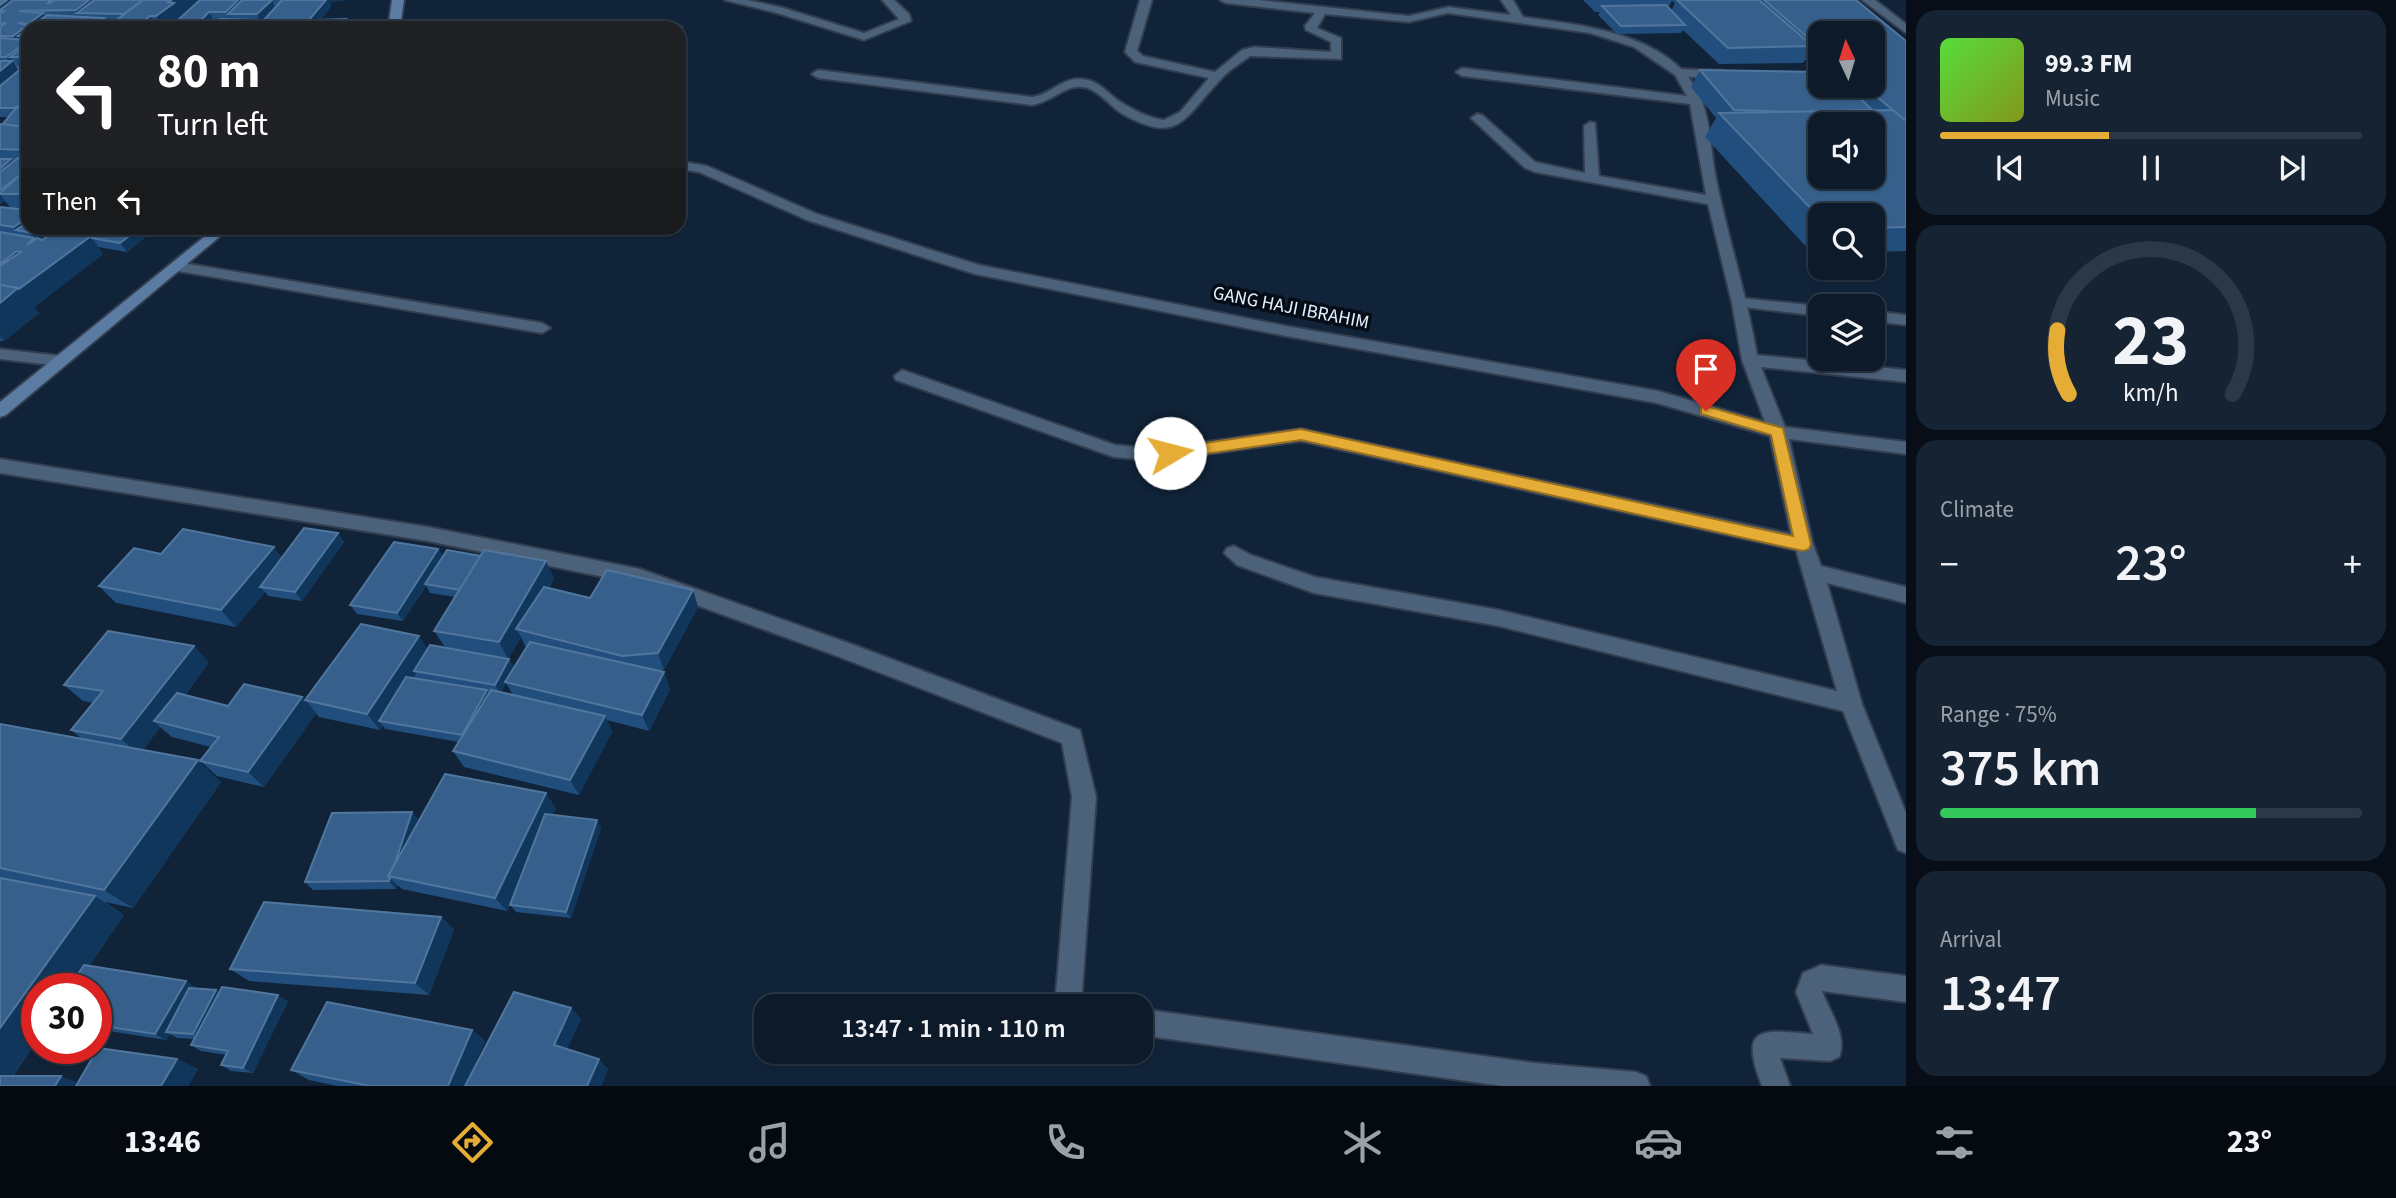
<!DOCTYPE html>
<html lang="en">
<head>
<meta charset="utf-8">
<style>
	body { margin:0; font-family:"Source Sans 3",sans-serif; background:#152332; color:#f1f3f6; height:100vh; display:flex; flex-direction:column; font-size:26px; white-space:nowrap }
	* { box-sizing:border-box; margin:0 }
	p { font-size:23px; color:#9aa1a8 }
	.icon { flex:none; width:38px; height:38px; fill:none; stroke:currentColor; stroke-width:2; stroke-linecap:round; stroke-linejoin:round }
	.map { position:relative; flex:1; overflow:hidden }
	.drawer { display:flex; flex-direction:column; gap:10px; padding:10px; background:#070e17; width:490px }
	.drawer>* { flex:none }
	.hud { position:absolute; left:21px; top:21px; width:665px; height:214px; border-radius:21px; box-shadow:0 2px 5px #0004,0 0 0 2px #2c3847; background:#202124; color:#fff; overflow:hidden }
	.needle { width:46px; rotate:356deg }
	.buttons { position:absolute; left:1808px; top:21px; display:grid; gap:14px }
	.buttons a { display:grid; place-items:center; width:77px; height:77px; border-radius:14px; background:#0c1a2a; box-shadow:0 2px 5px #0004,0 0 0 2px #2c3847; font-size:35px }
	.speed { position:absolute; left:21px; top:973px; display:flex; gap:14px; font-size:35px; font-weight:700; text-align:center }
	.speed>* { display:grid; place-content:center; width:91px; height:91px; border-radius:50%; background:#0c1a2a; box-shadow:0 2px 5px #0004,0 0 0 2px #2c3847; line-height:1 }
	.speed .limit { border:10px solid #d22; background:#fff; color:#111 }
	.pin { position:absolute; display:grid; place-items:center; width:60px; height:60px; color:#fff; margin:-72px -30px; border-radius:50% 50% 50% 0; rotate:-45deg; box-shadow:0 0 7px #0007 }
	.pin .icon { rotate:45deg }
	.me { position:absolute; width:77px; margin:-38px; rotate:82deg; stroke-linejoin:round; filter:drop-shadow(0 0 5px #0008) }
	.turn { display:flex; align-items:center; gap:24px; height:147px; padding:0 21px; font-size:32px }
	.turn .icon { width:91px; height:91px; stroke-width:2.5 }
	.turn b { display:block; font-size:49px; line-height:60px }
	.then { display:flex; align-items:center; height:66px; padding:0 21px; background:#0003; gap:14px; font-size:26px }
	.big { font-size:52px; font-weight:600; line-height:1.1 }
	.drawer .card { flex:1; display:flex; flex-direction:column; justify-content:center; gap:10px; min-width:0; padding:0 24px; border-radius:21px; background:#152332 }
	.drawer .dial { align-items:center; gap:0 }
	.dial svg { height:182px; overflow:visible; fill:none; stroke:#2c3847; stroke-width:7; stroke-linecap:round; text-anchor:middle }
	.dial text { fill:#f1f3f6; stroke:none }
	.song { display:flex; align-items:center; gap:21px }
	.cover { width:84px; height:84px; border-radius:10px; background:linear-gradient(135deg,hsl(110 70% 55%),hsl(70 70% 35%)) }
	.played { height:7px; border-radius:4px; background:linear-gradient(90deg,#e5ad35 40%,#2c3847 40%) }
	.keys { display:flex; justify-content:space-around; direction:ltr }
	.heat { display:flex; justify-content:space-between; align-items:center; font-size:38px; direction:ltr }
	.charge { height:10px; border-radius:5px; background:linear-gradient(90deg,#34c759 75%,#2c3847 0) }
	.trip { position:absolute; left:754px; top:994px; width:399px; height:70px; border-radius:21px; background:#0c1a2a; box-shadow:0 2px 5px #0004,0 0 0 2px #2c3847; font-weight:600; line-height:70px; text-align:center }
	.tabs { display:flex; height:112px; justify-content:space-around; align-items:center; background:#050a11; color:#9aa1a8 }
	.tabs .icon { width:49px; height:49px }
	.tabs .active { color:#e5ad35 }
	.tabs b { font-size:32px; color:#f1f3f6 }
	main { display:flex; flex:1; min-height:0 }
	.map>svg:first-child { display:block }
</style>
</head>
<body>
<main>
<div class="map">
<svg width="1906" height="1086" viewBox="0 0 1906 1086">
	<rect width="100%" height="100%" fill="#102338"/>
	<g fill="none" stroke-linecap="round" stroke-linejoin="round">
		<g stroke="#323e50" stroke-width="4">
			<g id="service">
				<polygon points="1680,69 1724,71 1730,75 1724,79 1676,76 1676,70"/>
				<polygon points="1740,298 1820,306 1820,316 1734,306 1732,303 1734,300"/>
				<polygon points="1872,311 1906,315 1906,325 1872,321"/>
				<polygon points="0,349 61,356 69,361 61,366 0,359"/>
			</g>
		</g>
		<g stroke="#323e50" stroke-width="4">
			<g id="minor">
				<polygon points="725,0 747,0 780,7 864,33 899,19 882,0 894,0 909,14 911,21 864,40 777,13"/>
				<path d="M1140 0H1152L1137 51 1143 56 1215 72 1242 50 1254 47 1331 52V42L1306 30 1305 26 1315 13 1226 3 1220 0H1258L1409 16 1448 7 1511 15 1501 0H1513L1523 17C1583 25 1677 34 1702 101 1711 125 1711 154 1716 179 1728 238 1747 296 1757 355L1906 370V382L1761 367 1785 427 1906 442V454L1789 439 1813 544 1821 566 1906 587V603L1827 583 1862 704 1906 813V853L1898 850 1843 711 1499 626 1314 593 1237 565 1224 553 1227 548 1234 546 1251 555 1315 577 1499 610 1837 691 1796 550 1301 441 1156 461 1114 457 896 380 894 376 902 370 908 372 1115 445 1156 449 1301 429 1791 534 1770 436 1657 403 1286 336 975 274 807 220 699 172 679 169V161L707 166 817 214 979 265 1286 326 1658 391 1765 422 1742 360 1732 303 1708 204 1535 172 1525 168 1471 118 1477 114 1482 115 1535 162 1585 173 1584 126 1590 122 1595 123 1599 176 1706 195 1690 104 1462 76 1456 72 1462 68 1687 96 1675 75 1634 47 1590 33 1448 13 1409 22 1325 14 1317 28 1341 38V59L1250 56C1241 63 1229 70 1221 79 1184 117 1180 147 1121 113 1109 105 1096 87 1081 87 1066 85 1050 103 1032 105L818 78 812 74 818 70 1032 97C1049 95 1060 80 1077 79 1097 78 1105 91 1119 101 1133 110 1148 118 1164 120L1180 112 1209 78 1135 62 1125 52Z"/>
				<polygon points="1862,0 1875,0 1906,24 1906,33"/>
				<polygon points="675,24 681,27 679,29 668,28"/>
				<polygon points="0,64 28,65 28,73 0,72"/>
				<polygon points="177,262 542,323 550,328 542,333 172,270 169,267 172,264"/>
				<polygon points="0,459 428,527 640,569 851,644 1080,730 1096,797 1081,1006 1055,1006 1072,797 1062,743 837,656 638,584 428,541 0,473"/>
				<path d="M1821 965 1906 976V1002L1822 991C1829 1011 1848 1036 1839 1057L1830 1061 1780 1058 1790 1086H1762C1738 1024 1762 1030 1813 1034L1796 992 1803 973Z"/>
				<polygon points="1141,1009 1535,1063 1636,1072 1646,1076 1650,1086 1502,1086 1141,1035"/>
			</g>
		</g>
		<g stroke="#323e50" stroke-width="4">
			<g id="secondary">
				<polygon points="392,0 404,0 400,28 388,28"/>
				<polygon points="215,228 230,228 6,415 0,417 0,402"/>
			</g>
		</g>
		<use href="#service" fill="#4c617a" fill-rule="evenodd"/>
		<use href="#minor" fill="#4c617a" fill-rule="evenodd"/>
		<use href="#secondary" fill="#5b7ba2" fill-rule="evenodd"/>
	</g>
	<g fill="#214e7d" fill-rule="evenodd">
		<path d="M0 0H347L330 2 331 7 320 20 350 27 266 28 263 21 261 23H254L255 25H263L265 28H211L218 21H214L208 26 180 24 179 22 171 28H28V228L148 235 127 252 98 247 103 254 34 307 39 313 4 341H0V207L11 208 5 201 0 204V124L2 125 9 117H0V27L6 23 0 24ZM15 64 16 66H25L3 84 2 83 18 70Z"/>
		<path d="M1583 0H1769L1906 41V251L1872 252V215H1820V253H1812L1705 137 1716 118 1691 87 1700 70 1818 72 1805 60 1803 63 1719 64 1683 30 1681 33 1617 34 1598 15 1600 12H1595ZM1672 1 1675 3 1671 11 1668 8ZM1820 33 1872 86H1820Z"/>
		<polygon points="338,533 344,542 302,601 268,596 265,592 236,627 116,603 99,586 161,554 282,558"/>
		<path d="M438 549 443 556 554 578 549 588 590 598 693 590 698 607 664 670 656 671 664 672 670 689 649 731 607 720 612 732 579 795 464 767 453 751 459 742 385 729 383 726 380 730 319 717 305 700 428 649 445 647 434 631 455 597 430 593 426 586 403 621 357 614 350 605ZM521 637 525 646 527 647 514 667 508 659ZM506 683 513 695 501 692Z"/>
		<polygon points="209,662 185,695 228,706 302,697 316,713 264,787 217,776 200,761 211,747 172,737 160,727 143,750 221,782 133,908 105,902 124,915 89,966 196,987 195,989 216,990 219,992 288,1001 253,1073 231,1071 221,1065 226,1055 201,1051 191,1045 194,1039 177,1038 170,1034 166,1040 96,1029 96,989 37,989 37,1041 13,1076 78,1083 177,1059 198,1069 188,1086 0,1086 0,724 82,739 71,730 94,703 83,701 64,685"/>
		<polygon points="556,808 552,815 601,828 571,918 516,912 510,905 513,898 507,911 402,889 397,885 396,889 313,890 305,882 419,820"/>
		<polygon points="441,917 454,930 429,995 249,981 230,969"/>
		<polygon points="571,1008 581,1019 567,1049 608,1069 601,1086 337,1086 309,1080 291,1070 472,1030 485,1041 468,1080"/>
	</g>
	<g fill="#11365b">
		<polygon points="7,0 17,0 4,11 0,11 0,5"/>
		<polygon points="89,0 99,0 77,13 76,10"/>
		<polygon points="172,0 201,0 202,3 181,16 183,19 178,20 179,22 171,28 162,28 156,16 168,2"/>
		<polygon points="238,0 249,0 228,14 231,21 226,12"/>
		<polygon points="272,0 276,9 261,23 257,14"/>
		<polygon points="301,0 347,0 330,2 331,7 313,28 311,28 308,21"/>
		<polygon points="209,12 214,21 208,26 209,28 199,28 199,22"/>
		<polygon points="43,13 48,22 31,28 28,24"/>
		<polygon points="150,16 156,28 141,28 139,25"/>
		<polygon points="104,18 109,26 107,28 90,28"/>
		<polygon points="346,19 349,28 341,28"/>
		<polygon points="28,25 30,28 28,28 28,37 18,36 22,43 19,45 13,36"/>
		<polygon points="28,41 28,54 10,57 18,70 2,83 7,89 0,95 0,71 10,62 6,57"/>
		<polygon points="11,159 18,168 0,172 0,169"/>
		<polygon points="15,179 21,188 0,194 0,190"/>
		<polygon points="0,194 5,201 0,204"/>
		<polygon points="28,217 28,228 16,230 14,227"/>
		<polygon points="39,228 60,228 46,231 49,235 38,242 31,233"/>
		<polygon points="140,228 143,228 148,235 127,252 120,243"/>
		<polygon points="91,236 103,254 34,307 39,313 4,341 0,337 0,303 18,288"/>
		<polygon points="17,251 31,269 14,282 0,264"/>
		<polygon points="338,533 344,542 302,601 295,592"/>
		<polygon points="274,547 287,564 260,587 265,592 236,627 221,610"/>
		<polygon points="438,549 444,558 425,584 426,586 403,621 397,613"/>
		<polygon points="546,561 554,578 524,631 516,629 521,637 508,659 499,642"/>
		<polygon points="693,590 698,607 664,670 658,653"/>
		<polygon points="419,636 430,653 414,671 416,674 385,722 379,721 383,726 380,730 367,714"/>
		<polygon points="194,646 209,662 163,724 154,721 160,727 139,755 121,739"/>
		<polygon points="509,659 514,668 500,693 495,685"/>
		<polygon points="664,672 670,689 649,731 642,715"/>
		<polygon points="487,690 493,698 462,735"/>
		<polygon points="302,697 316,713 264,787 248,772"/>
		<polygon points="605,716 612,732 579,795 570,780"/>
		<polygon points="198,760 221,782 133,908 104,890"/>
		<polygon points="546,793 556,808 507,911 495,898"/>
		<polygon points="412,812 419,820 390,876"/>
		<polygon points="597,820 601,828 571,918 566,912"/>
		<polygon points="390,878 397,885 396,889 389,881"/>
		<polygon points="95,896 124,915 73,989 37,989 37,1041 5,1086 0,1086 0,1028"/>
		<polygon points="441,917 454,930 429,995 415,983"/>
		<polygon points="186,981 196,987 170,1032 166,1032 170,1034 166,1040 155,1034"/>
		<polygon points="216,990 226,996 204,1040 193,1034"/>
		<polygon points="278,995 288,1001 253,1073 243,1068"/>
		<polygon points="571,1008 581,1019 564,1056 554,1045"/>
		<polygon points="472,1030 485,1041 466,1086 448,1086"/>
		<polygon points="177,1059 198,1069 188,1086 161,1086"/>
		<polygon points="599,1059 608,1069 601,1086 587,1086"/>
		<polygon points="61,1076 85,1086 55,1086"/>
	</g>
	<g fill="#36608b" stroke="#51769d" stroke-width="2" fill-rule="evenodd">
		<polygon points="0,0 7,0 0,5"/>
		<polygon points="13,0 51,0 48,3 50,3 54,0 89,0 76,10 19,11 43,13 28,24 18,23 28,25 13,36 0,36 0,27 6,23 0,24 0,14 4,11 0,11 0,10"/>
		<polygon points="94,0 143,0 124,14 77,13"/>
		<polygon points="143,0 172,0 168,2 174,3 156,16 150,16 139,25 145,25 141,28 106,28"/>
		<polygon points="200,0 238,0 226,12 209,12 199,22 206,22 199,28 175,28 184,21 178,20"/>
		<polygon points="242,0 272,0 257,14 228,14"/>
		<polygon points="282,0 326,0 308,21 263,21"/>
		<polygon points="1677,0 1759,0 1813,46 1728,48"/>
		<polygon points="1764,0 1856,0 1906,41 1906,121 1864,86 1872,86 1872,33 1820,33 1820,48"/>
		<polygon points="1666,5 1685,25 1621,26 1602,6"/>
		<polygon points="47,15 104,18 90,28 30,28"/>
		<polygon points="220,19 253,20 248,25 263,25 261,28 211,28"/>
		<polygon points="346,19 341,28 311,28 316,20"/>
		<polygon points="271,24 306,25 303,28 267,28"/>
		<polygon points="28,29 28,37 18,36"/>
		<polygon points="0,38 28,40 28,41 6,57 0,57"/>
		<polygon points="28,43 28,57 10,57"/>
		<polygon points="0,61 12,61 0,71"/>
		<polygon points="28,63 28,105 20,105 14,108 0,108 0,86"/>
		<polygon points="1700,70 1820,72 1820,86 1848,86 1872,110 1799,112 1734,110"/>
		<polygon points="28,107 28,127 2,125 16,108"/>
		<path d="M1893 110 1906 121V227L1872 228V215H1820V218L1719 113ZM1820 124H1872V177H1820Z"/>
		<polygon points="0,124 28,127 28,150 0,149"/>
		<polygon points="18,158 28,159 28,168 16,179 15,179 0,190 0,172"/>
		<polygon points="0,159 11,159 0,169"/>
		<polygon points="28,168 28,194 0,194 0,193"/>
		<polygon points="0,207 28,210 28,217 14,227 0,225"/>
		<polygon points="28,222 28,228 39,228 31,233 16,230"/>
		<polygon points="50,228 140,228 120,243 92,238 91,236 58,229 54,232 46,231"/>
		<polygon points="58,229 91,236 19,289 0,285 0,266 21,252 17,251 0,264 0,232 34,238 27,245 37,238 42,240"/>
		<polygon points="0,285 18,288 0,303"/>
		<polygon points="304,528 338,533 295,592 260,587"/>
		<polygon points="183,529 274,547 221,610 99,586 134,548 161,554"/>
		<polygon points="394,542 438,549 397,613 350,605"/>
		<polygon points="447,550 481,556 460,590 425,584"/>
		<polygon points="484,550 546,561 499,642 434,631"/>
		<polygon points="607,570 693,590 658,653 622,656 516,629 544,587 590,598"/>
		<polygon points="361,624 419,636 367,714 305,700"/>
		<polygon points="108,631 194,646 121,739 71,730 103,691 64,685"/>
		<polygon points="530,642 664,672 642,715 505,682"/>
		<polygon points="430,645 509,659 495,685 414,671"/>
		<polygon points="406,677 487,690 462,735 379,721"/>
		<polygon points="244,684 302,697 248,772 200,761 219,737 154,721 177,693 228,706"/>
		<polygon points="491,690 605,716 570,780 453,751"/>
		<polygon points="0,724 198,760 104,890 0,868"/>
		<polygon points="445,774 546,793 495,898 388,876"/>
		<polygon points="412,812 395,863 388,876 390,878 389,881 305,882 332,813"/>
		<polygon points="545,814 597,820 566,912 510,905"/>
		<polygon points="0,878 95,896 0,1028"/>
		<polygon points="264,902 441,917 415,983 230,969"/>
		<polygon points="84,965 186,981 155,1034 96,1025 96,989 68,989"/>
		<polygon points="222,987 278,995 243,1068 221,1065 228,1051 191,1045"/>
		<polygon points="189,988 216,990 193,1034 166,1032"/>
		<polygon points="514,992 571,1008 554,1045 599,1059 587,1086 465,1086"/>
		<polygon points="327,1002 472,1030 448,1086 370,1086 291,1070"/>
		<polygon points="98,1048 177,1059 161,1086 76,1086"/>
		<polygon points="0,1076 61,1076 55,1086 0,1086"/>
	</g>
	<polygon fill="#e5ad35" stroke="#957022" stroke-width="2" points="1706,406 1783,428 1811,544 1809,549 1803,551 1301,440 1170,459 1163,453 1170,448 1301,429 1793,536 1771,435 1701,414 1701,407"/>
	<g text-anchor="middle" dominant-baseline="central" stroke-width="7" stroke-linejoin="round" paint-order="stroke">
		<g font-size="19" fill="#e4f1ff" stroke="#050c15">
			<text transform="translate(1291 308) rotate(11)">GANG HAJI IBRAHIM</text>
		</g>
	</g>
</svg>
<div class="buttons">
<a><svg class="needle" viewBox="-14 -14 28 28"><path d="M0-13l5 13h-10z" fill="#e53935"/><path d="M0 13l5-13h-10z" fill="#9aa1a8"/></svg></a>
<a><svg class="icon" aria-label="sound" viewBox="0 0 24 24"><path d="M4 9h4l5-4v14l-5-4H4zM17 9q2 3 0 6"/></svg></a>
<a><svg class="icon" aria-label="search" viewBox="0 0 24 24"><circle cx="10" cy="10" r="6"/><path d="M15 15l6 6"/></svg></a>
<a><svg class="icon" aria-label="layers" viewBox="0 0 24 24"><path d="M12 4l9 5-9 5-9-5zM3 14l9 5 9-5"/></svg></a>
</div>
<div class="speed"><div class="limit">30</div></div>
<div class="pin" style="left:1706px;top:411px;background:#d93025"><svg class="icon" aria-label="arrive" viewBox="0 0 24 24"><path d="M6 21V4h12l-3 4 3 4H6"/></svg></div>
<svg class="me" style="left:1170px;top:453px" viewBox="-20 -20 40 40"><circle r="19" fill="#fff"/><path d="M0-13L10 11 0 6-10 11z" fill="#e5ad35"/></svg>
<div class="trip">13:47 · 1 min · 110 m</div>
<div class="hud">
<div class="turn"><svg class="icon" aria-label="left" viewBox="0 0 24 24"><path d="M17 20v-9H6M10 6l-5 5 5 5"/></svg><div><b>80 m</b>Turn left</div></div>
<div class="then">Then<svg class="icon" aria-label="left" viewBox="0 0 24 24"><path d="M17 20v-9H6M10 6l-5 5 5 5"/></svg></div>
</div>
</div>
<section class="drawer">
<div class="card">
<div class="song"><i class="cover"></i><div><b>99.3 FM</b><p>Music</p></div></div>
<div class="played"></div>
<div class="keys"><svg class="icon" aria-label="previous" viewBox="0 0 24 24"><path d="M18 5L8 12l10 7zM5 5v14"/></svg><svg class="icon" aria-label="pause" viewBox="0 0 24 24"><path d="M8 5v14M16 5v14"/></svg><svg class="icon" aria-label="next" viewBox="0 0 24 24"><path d="M6 5l10 7-10 7zM19 5v14"/></svg></div>
</div>
<div class="card dial"><svg viewBox="0 0 100 80">
<path d="M14 69A42 42 0 1 1 86 69"/>
<path d="M14 69A42 42 0 0 1 9 41" stroke="#e5ad35"/>
<text x="50" y="56" font-size="32" font-weight="700">23</text>
<text x="50" y="72" font-size="11">km/h</text>
</svg></div>
<div class="card"><p>Climate</p>
<div class="heat"><a>−</a><b class="big">23°</b><a>+</a></div>
</div>
<div class="card"><p>Range · 75%</p><b class="big">375 km</b><div class="charge"></div></div>
<div class="card"><p>Arrival</p><b class="big">13:47</b></div>
</section>
</main>
<nav class="tabs">
<b>13:46</b>
<svg class="icon active" aria-label="directions" viewBox="0 0 24 24"><path d="M12 3l9 9-9 9-9-9zM9 14v-3h6M13 9l2 2-2 2"/></svg>
<svg class="icon" aria-label="music" viewBox="0 0 24 24"><path d="M9 18V5l10-2v13"/><circle cx="6" cy="18" r="3"/><circle cx="16" cy="16" r="3"/></svg>
<svg class="icon" aria-label="phone" viewBox="0 0 24 24"><path d="M5 4h4l2 5-3 2q2 4 5 5l2-3 5 2v4C11 20 4 13 5 4z"/></svg>
<svg class="icon" aria-label="climate" viewBox="0 0 24 24"><path d="M12 3v18M4 7l16 10M4 17L20 7"/></svg>
<svg class="icon" aria-label="car" viewBox="0 0 24 24"><path d="M5 17H2v-5l4-1 3-4h7l3 4 3 1v5h-3M9 17h6M6 11h13"/><circle cx="7" cy="17" r="2"/><circle cx="17" cy="17" r="2"/></svg>
<svg class="icon" aria-label="filters" viewBox="0 0 24 24"><path d="M4 7h16M4 17h16"/><circle cx="9" cy="7" r="2"/><circle cx="15" cy="17" r="2"/></svg>
<b>23°</b>
</nav>
</body>
</html>
